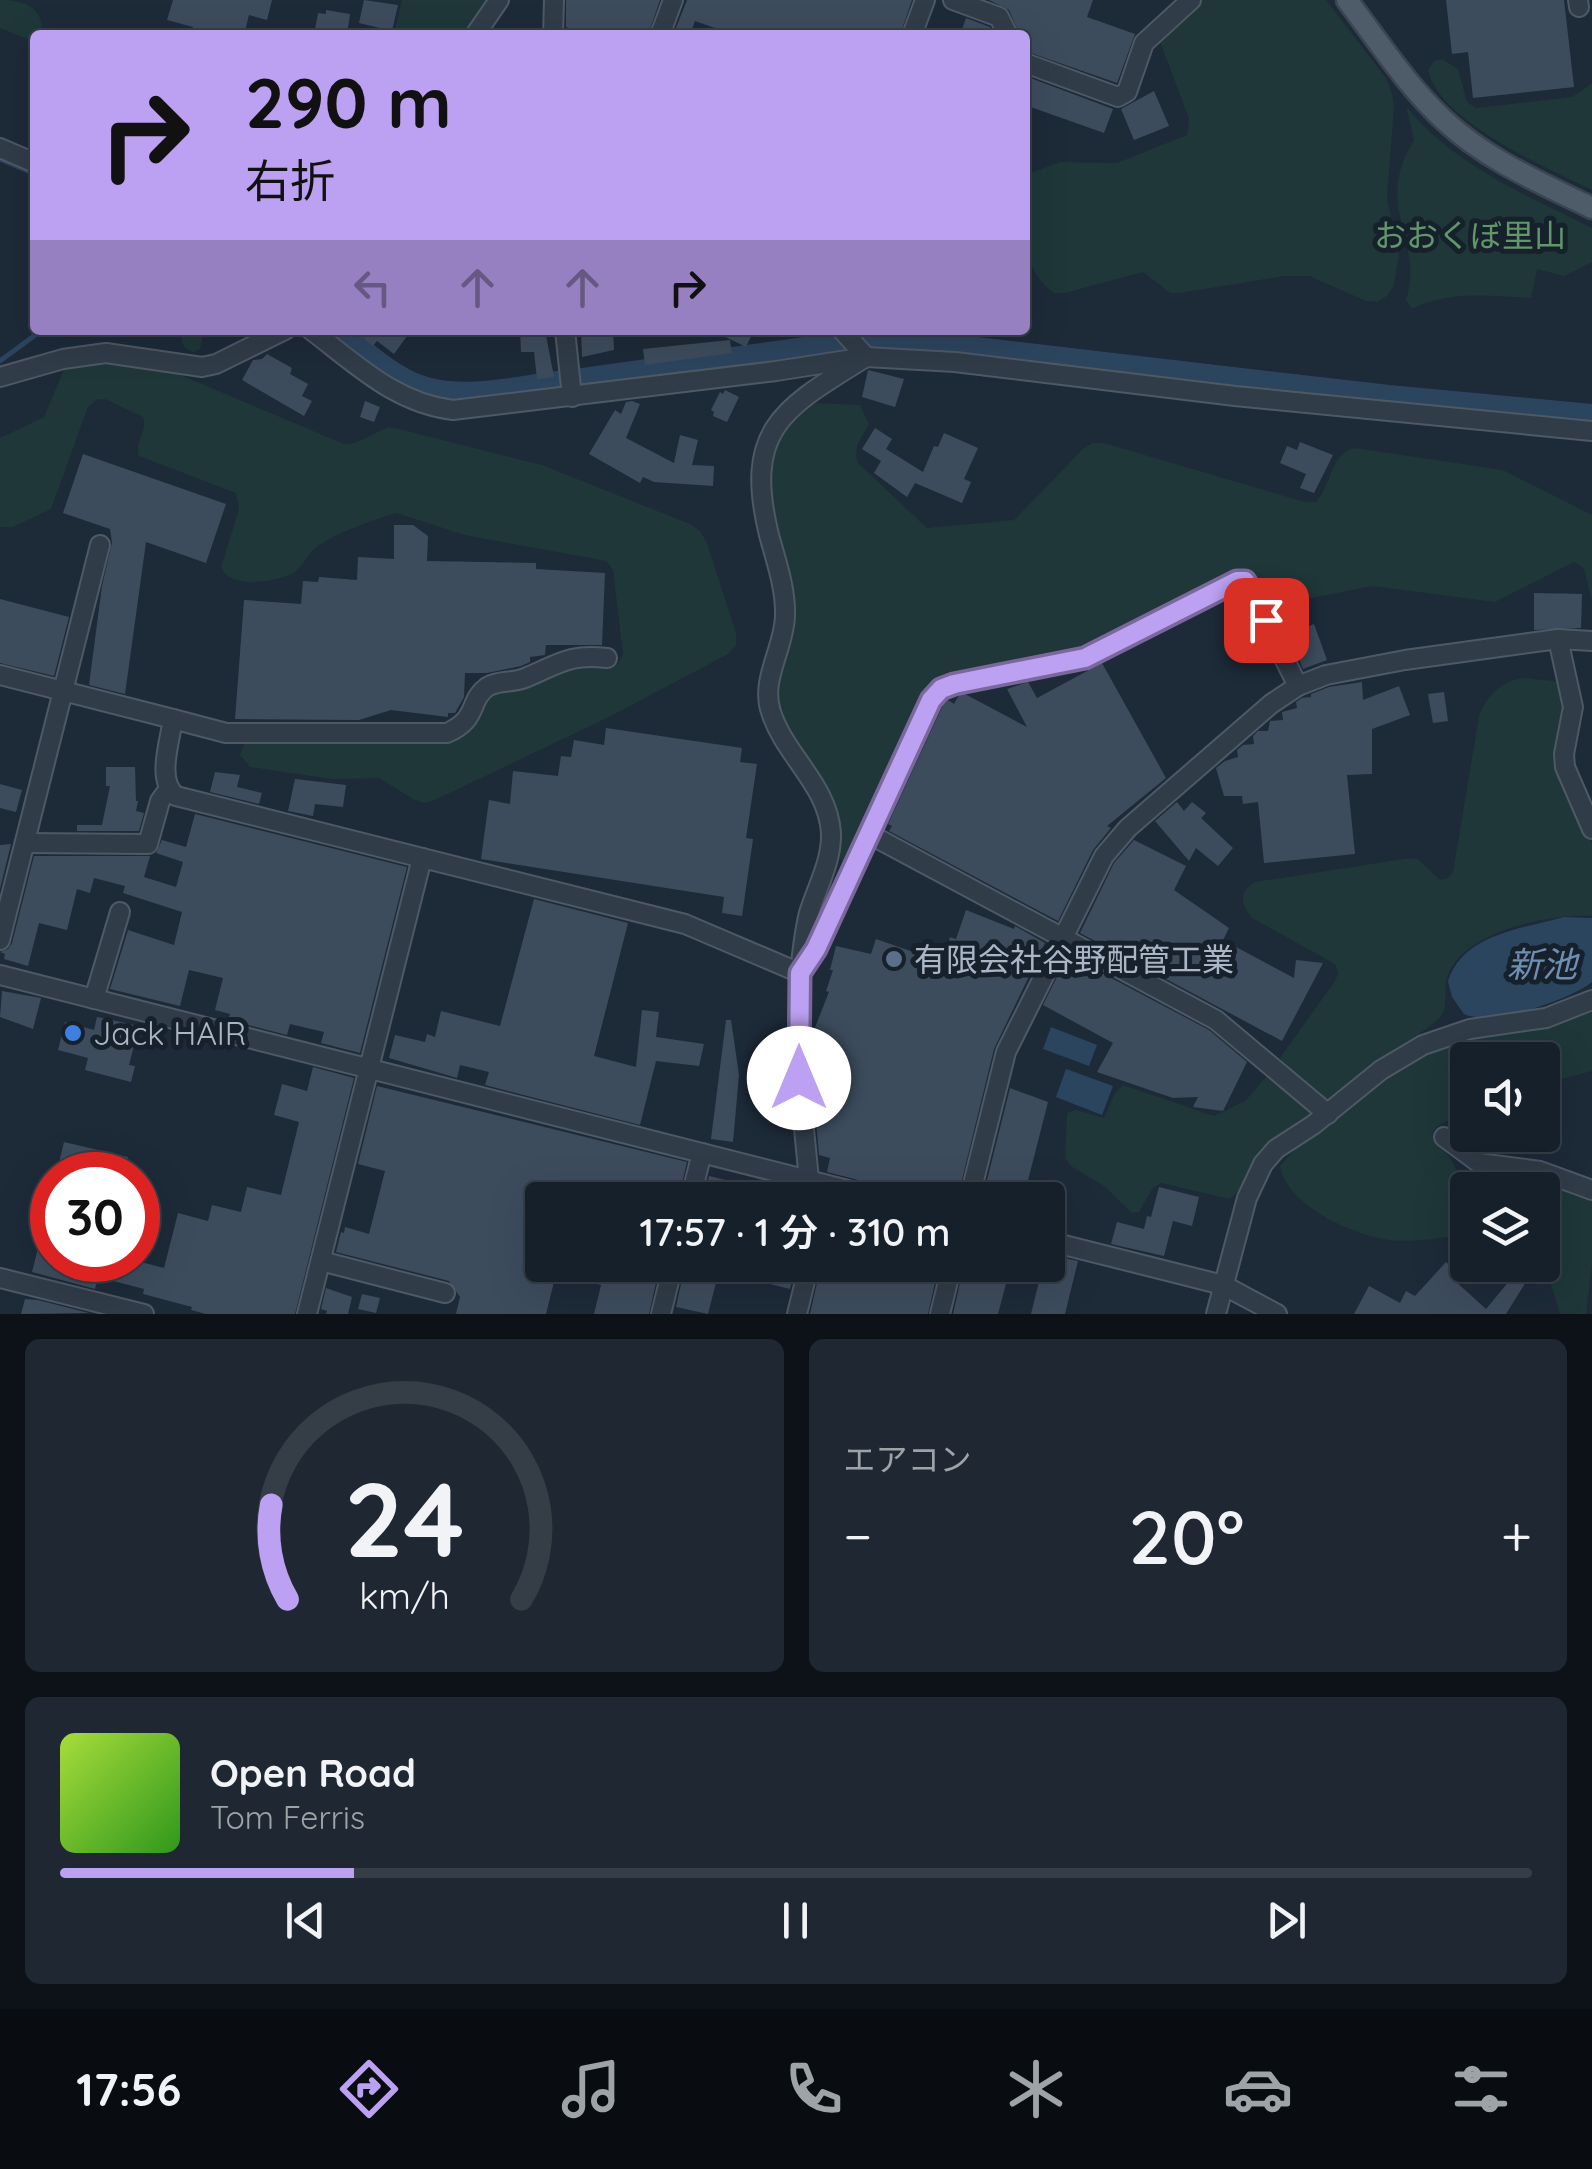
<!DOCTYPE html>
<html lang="ja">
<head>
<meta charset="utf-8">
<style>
	body { margin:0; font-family:Quicksand,"Noto Sans JP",sans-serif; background:#1f2832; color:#f1f3f6; height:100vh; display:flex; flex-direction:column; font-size:38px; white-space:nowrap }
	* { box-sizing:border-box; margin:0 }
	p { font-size:32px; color:#9ea3a8 }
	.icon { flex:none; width:55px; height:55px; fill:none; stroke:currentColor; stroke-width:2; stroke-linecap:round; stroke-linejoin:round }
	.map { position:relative; height:1314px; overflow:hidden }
	.sheet { display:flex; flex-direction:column; gap:25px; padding:25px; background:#0c1217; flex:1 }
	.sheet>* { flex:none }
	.banner { position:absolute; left:30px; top:30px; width:1000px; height:305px; border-radius:10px; box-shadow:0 10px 40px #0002,0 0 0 2px #353e47; background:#bca0f2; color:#111; overflow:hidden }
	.fabs { position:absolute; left:1450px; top:1042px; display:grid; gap:20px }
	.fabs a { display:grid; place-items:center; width:110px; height:110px; border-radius:10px; background:#16202a; box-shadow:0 10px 40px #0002,0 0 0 2px #353e47; font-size:50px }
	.speed { position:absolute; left:30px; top:1152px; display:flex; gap:20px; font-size:50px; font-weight:700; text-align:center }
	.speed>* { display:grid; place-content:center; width:130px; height:130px; border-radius:50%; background:#16202a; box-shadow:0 10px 40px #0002,0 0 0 2px #353e47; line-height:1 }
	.speed .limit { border:15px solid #d22; background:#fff; color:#111 }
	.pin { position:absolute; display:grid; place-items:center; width:85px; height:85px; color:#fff; margin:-42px; border-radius:20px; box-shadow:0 5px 15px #0006 }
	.me { position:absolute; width:110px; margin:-55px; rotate:0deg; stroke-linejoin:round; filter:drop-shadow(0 0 8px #0008) }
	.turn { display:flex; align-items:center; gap:35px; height:210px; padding:0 50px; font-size:45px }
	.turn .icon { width:130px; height:130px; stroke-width:2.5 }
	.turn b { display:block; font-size:70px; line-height:85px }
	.lanes { display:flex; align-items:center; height:95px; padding:0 50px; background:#0003; justify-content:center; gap:50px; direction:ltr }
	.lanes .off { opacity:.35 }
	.big { font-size:75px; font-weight:600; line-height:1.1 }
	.sheet .widget { flex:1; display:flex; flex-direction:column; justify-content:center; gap:15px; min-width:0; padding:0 35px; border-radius:15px; background:#1f2832 }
	.sheet .dial { align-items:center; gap:0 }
	.dial svg { height:260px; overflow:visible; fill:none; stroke:#353e47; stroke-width:7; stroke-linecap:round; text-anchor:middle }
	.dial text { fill:#f1f3f6; stroke:none }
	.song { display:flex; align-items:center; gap:30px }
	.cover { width:120px; height:120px; border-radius:15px; background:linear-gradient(135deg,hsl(80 70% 55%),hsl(110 70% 35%)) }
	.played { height:10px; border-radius:5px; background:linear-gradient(90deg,#bca0f2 20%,#353e47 20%) }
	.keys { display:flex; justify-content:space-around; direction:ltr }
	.heat { display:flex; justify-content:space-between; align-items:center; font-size:55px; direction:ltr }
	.sheet .tiles { flex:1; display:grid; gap:25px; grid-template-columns:1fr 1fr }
	.widget:last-child { grid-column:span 2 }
	.trip { position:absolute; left:525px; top:1182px; width:540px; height:100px; border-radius:10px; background:#16202a; box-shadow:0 10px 40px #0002,0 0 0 2px #353e47; font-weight:600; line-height:100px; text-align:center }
	.menu { display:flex; height:160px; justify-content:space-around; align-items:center; background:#090d11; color:#9ea3a8 }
	.menu .icon { width:70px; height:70px }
	.menu .on { color:#bca0f2 }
	.menu b { font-size:45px; color:#f1f3f6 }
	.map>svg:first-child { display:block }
</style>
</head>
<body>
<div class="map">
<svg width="1592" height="1314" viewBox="0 0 1592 1314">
	<rect width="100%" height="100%" fill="#1d2a38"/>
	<g fill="#1f3739">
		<path d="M0 0C22 0 43 6 42 32L30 40 0 28Z"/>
		<polygon points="402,0 492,0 467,35 361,35 365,30 394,33"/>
		<path d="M1198 0H1326L1386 78 1392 93 1394 107 1387 198 1399 256 1393 287 1387 296 1377 302 1366 301 1309 276H1285L1180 293H1170L1143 272 1065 293H1054C1017 269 1025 214 1025 175L1060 162 1117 163 1187 135 1189 118 1160 42 1162 35Z"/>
		<path d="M1442 59 1458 69 1467 102 1476 108 1572 97 1592 83V190C1548 168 1439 122 1428 70L1434 61Z"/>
		<path d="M1406 106C1453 165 1526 195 1592 228V262L1564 276 1537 269 1531 298C1490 296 1450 290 1412 309L1406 300C1425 240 1372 207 1414 140Z"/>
		<path d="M183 330H205L200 349 193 352C182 348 179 341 183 330Z"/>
		<path d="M106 361 171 371 344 444 355 443 388 427 395 428 542 465 690 524 700 531 707 543 736 633V645L728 654 609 717 435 800 424 803 413 799 379 778 331 779 250 767 240 755 245 741 436 740 488 694 559 667 594 662 618 664 623 654 613 570 606 561 464 535 397 513C372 520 339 532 318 546 307 553 303 569 291 574 272 583 229 589 221 567L239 509 236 493 139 456C134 442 148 431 143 417L105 399H98L88 407 51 509 13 527H0V438L44 417 65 367Z"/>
		<path d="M815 403 860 405 869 424C862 438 852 447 858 463L927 528 1014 520 1083 449 1092 443H1104L1305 502H1316C1332 485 1330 453 1355 448L1503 470 1592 515V602L1584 568 1574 562 1495 602 1372 586 1271 606 1248 575 1083 652 952 677 848 860 841 861 776 709V678L790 638 767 474 780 429 806 404Z"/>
		<path d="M1523 678 1555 681 1565 691 1564 783 1592 844V916C1550 914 1469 930 1449 972 1440 990 1453 1006 1436 1021 1422 1034 1406 1041 1391 1051 1370 1065 1350 1082 1331 1098L1323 1100 1283 1066 1280 1058 1335 981 1338 973 1335 964 1252 918C1240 904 1239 891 1255 882L1410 858 1418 859 1440 880 1448 878 1453 872 1479 716C1486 697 1501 681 1523 678Z"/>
		<path d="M1592 1012V1071L1543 1084 1542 1060H1468L1467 1110 1436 1127 1432 1135 1451 1159 1462 1182 1499 1174H1524L1592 1198V1265L1586 1314H1560L1543 1258 1542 1190H1468L1467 1235C1442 1237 1415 1243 1390 1240 1354 1236 1286 1205 1280 1166L1299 1145 1318 1134 1386 1079 1427 1054 1472 1039 1549 1028Z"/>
		<path d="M1268 1075 1312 1113C1292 1127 1270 1137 1255 1158 1246 1171 1243 1189 1230 1199L1161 1183 1153 1188 1139 1212 1132 1213 1104 1186 1072 1167 1065 1158 1067 1113 1076 1110 1104 1118 1115 1093 1123 1085 1214 1116 1245 1101Z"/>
	</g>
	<g fill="#2c455f">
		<path d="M1564 917 1592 918V982C1570 1000 1490 1027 1464 1014L1452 997 1448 981C1464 933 1523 929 1564 917Z"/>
		<polygon points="1051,1027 1097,1045 1089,1066 1043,1049"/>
		<polygon points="1066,1069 1113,1086 1102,1115 1056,1097"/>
	</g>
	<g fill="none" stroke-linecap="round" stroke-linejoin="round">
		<g stroke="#2c455f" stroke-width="5">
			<polyline points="0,159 35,174"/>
			<polyline points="0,361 42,330"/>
		</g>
		<g stroke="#2c455f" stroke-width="30">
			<path d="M332 330C356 349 381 373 409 386 456 407 510 392 558 386"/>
			<polyline points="582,383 870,343 933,347 1388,400 1592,419"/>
		</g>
	</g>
	<g fill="#3d4c5d">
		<polygon points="173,0 272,0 267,20 249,15 244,35 191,35 193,27 167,20"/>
		<polygon points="364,0 398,5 392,31 359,23"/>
		<polygon points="566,0 660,0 648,35 570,35 572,29 566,27"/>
		<polygon points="687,0 912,0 900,35 735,35 695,21 690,35 673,35"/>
		<polygon points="989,0 1093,0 1087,17 1135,34 1117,83 1025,51 1030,38 1020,35 1009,10"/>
		<polygon points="1446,0 1564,0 1574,87 1473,98 1468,52 1452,54"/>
		<polygon points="326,10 350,14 347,35 314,35 318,13 326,14"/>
		<polygon points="966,18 990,27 994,35 960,35"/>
		<polygon points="1025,76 1113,109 1104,133 1025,105"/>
		<polygon points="1154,91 1169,126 1134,140 1121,109"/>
		<polygon points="353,330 399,330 407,336 394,354 377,341 373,346"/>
		<polygon points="520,330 545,330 554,377 537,379 534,352 521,352"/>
		<polygon points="581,330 613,330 614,350 582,357"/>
		<polygon points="711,330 754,330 746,347"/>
		<polygon points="730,340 732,353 645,365 643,349"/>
		<polygon points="267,354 292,368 290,374 308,384 302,396 312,401 304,416 242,380 253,360 262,359"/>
		<polygon points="868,370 904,379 895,407 862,397"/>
		<polygon points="725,390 739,397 727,422 713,416 714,412 711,410 720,392 723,394"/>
		<polygon points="365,401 380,407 374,422 360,417"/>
		<polygon points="632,401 640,404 626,438 674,463 680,435 698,440 692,465 714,466 713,486 654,482 643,477 640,483 589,454 615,410 621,414 626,402"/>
		<polygon points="875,428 892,439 886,449 923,472 934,446 938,447 944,433 978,448 964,479 971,482 962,503 915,483 907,497 874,473 881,461 862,449"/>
		<polygon points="1300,442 1333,455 1314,493 1300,488 1306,474 1280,463 1287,446 1297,450"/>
		<polygon points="83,454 226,504 206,563 146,542 125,694 89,685 102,586 112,543 110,529 63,513"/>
		<polygon points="394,525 413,525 428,536 427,561 536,563 536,569 605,573 602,645 546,645 545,655 530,657 530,662 521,666 487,673 465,673 464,697 455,713 448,713 448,717 391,710 359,720 235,719 244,600 301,604 303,581 318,582 319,577 357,580 358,557 394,559"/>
		<polygon points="1534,593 1582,594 1581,628 1534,630"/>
		<polygon points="0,599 69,617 54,676 0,663"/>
		<polygon points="1314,624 1327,660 1303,669 1289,634"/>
		<polygon points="1102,663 1166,778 1107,826 1111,828 1093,850 1058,921 889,831 892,826 888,824 942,707 948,700 954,704 959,695 965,694 1027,727 1007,689 1028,682 1037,698"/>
		<polygon points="1362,682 1363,700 1399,686 1410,715 1372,729 1372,774 1347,775 1355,854 1264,863 1258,802 1243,804 1242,796 1224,796 1216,768 1225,761 1238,757 1237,750 1243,745 1254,744 1253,736 1258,731 1268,731 1270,721 1283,720 1282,712 1297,708 1296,702 1302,698 1311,697 1311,694 1329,687"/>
		<polygon points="1444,692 1448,721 1433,723 1428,694"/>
		<polygon points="606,728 742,748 740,762 757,764 746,838 753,839 742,916 722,913 724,897 481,859 489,800 510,804 513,771 558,776 561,756 571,757 574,740 604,745"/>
		<polygon points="106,767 135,767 136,801 138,801 136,811 144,813 139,831 77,831 77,825 102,825 110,786 106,786"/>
		<polygon points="215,772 240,775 237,787 262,793 259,804 210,792"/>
		<polygon points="295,779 346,785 343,807 315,804 313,816 288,811"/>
		<polygon points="0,784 22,790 16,812 0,808"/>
		<polygon points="1177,802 1184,811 1192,802 1206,813 1201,818 1233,848 1218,866 1196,848 1189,861 1155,821"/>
		<polygon points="195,814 407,867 360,1053 321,1043 324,1032 290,1024 287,1035 228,1020 230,1014 215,1010 223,978 189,970 180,1006 110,989 128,930 174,945 182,912 123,893 125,886 94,878 90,893 77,889 67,930 39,923 28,966 4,959 5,954 0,952 8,949 12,943 34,856 150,856 144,877 176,887 183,862 156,853 162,840 186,847"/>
		<polygon points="1134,840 1186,866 1174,890 1229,928 1223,940 1294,978 1296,960 1323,963 1282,1041 1080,933 1114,863"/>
		<polygon points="11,844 0,889 0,845"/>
		<polygon points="534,899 628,923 594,1056 636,1067 642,1010 659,1012 656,1037 704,1044 699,1066 656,1061 640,1125 485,1085 489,1072 460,1065 457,1078 389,1058 395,1035 425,1042 427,1034 435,1037 441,1011 500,1026"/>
		<polygon points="966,910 1014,929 1015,926 1045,943 994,1049 957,1200 932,1200 899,1191 899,1196 890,1188 827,1172 830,1158 819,1155 812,1077 816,1053 812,1052 815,1038 812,1035 829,992 826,991 833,970 830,970 836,946 871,954 876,939 942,962 950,937 956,939"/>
		<polygon points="1068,955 1209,1030 1247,1062 1223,1111 1193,1107 1198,1097 1173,1098 1097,1072 1113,1043 1043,1005"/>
		<polygon points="2,991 41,998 33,1029 0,1017"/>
		<polygon points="97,1017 139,1026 129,1065 135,1066 131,1082 85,1070 88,1058 58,1050 65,1022 94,1030"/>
		<polygon points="726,1020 731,1020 739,1075 733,1142 711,1139"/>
		<polygon points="313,1067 354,1078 295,1314 206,1314 191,1310 192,1307 143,1294 144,1289 98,1277 95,1289 32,1272 48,1208 52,1208 52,1260 133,1260 164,1268 178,1213 208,1221 212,1205 241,1212 247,1187 281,1195 299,1122 274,1115 282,1084 307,1091"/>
		<polygon points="377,1086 687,1162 678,1200 542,1200 542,1265 660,1265 649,1314 594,1314 601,1285 556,1274 546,1314 456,1314 460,1297 449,1281 336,1252 341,1232 344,1233 345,1227 369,1234 385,1171 358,1164"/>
		<polygon points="1010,1088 1048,1102 1023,1200 982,1200"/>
		<polygon points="64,1142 128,1157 123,1175 56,1175"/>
		<polygon points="709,1176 734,1182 729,1200 703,1200"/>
		<polygon points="1159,1187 1199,1197 1192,1226 1173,1221 1164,1256 1111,1244 1117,1222 1144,1229 1147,1216 1151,1217"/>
		<polygon points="1048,1255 1078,1261 1065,1314 1031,1314 1043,1265 1048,1265"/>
		<polygon points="1446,1262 1460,1274 1454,1280 1486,1309 1520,1268 1531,1274 1506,1314 1354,1314 1369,1286 1400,1303 1406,1291 1415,1296"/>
		<polygon points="685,1265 796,1265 790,1289 719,1271 708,1314 676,1307"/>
		<polygon points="821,1265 939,1265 928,1314 810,1314"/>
		<polygon points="964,1265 1011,1265 998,1314 953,1314"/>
		<polygon points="326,1288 352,1297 348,1314 326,1314 327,1311 321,1309"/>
		<polygon points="362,1294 380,1298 376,1313 358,1309"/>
		<polygon points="25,1299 38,1300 89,1313 21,1314"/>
	</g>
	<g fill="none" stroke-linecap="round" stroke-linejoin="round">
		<g stroke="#4e5966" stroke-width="22">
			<g id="minor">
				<polyline points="953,0 999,17 1008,35"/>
				<polyline points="1578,0 1579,7"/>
				<polyline points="475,35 499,0"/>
				<polyline points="553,35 554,0"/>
				<polyline points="660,35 673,0"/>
				<polyline points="912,35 925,0"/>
				<polyline points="1025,63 1118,97 1127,92 1144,43 1191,0"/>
				<polyline points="0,148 35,163"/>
				<path d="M311 330C356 364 395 403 453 410L776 371 866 357 955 362 1235 396 1592 431"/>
				<polyline points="565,330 572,397"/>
				<polyline points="842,330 866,357"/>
				<polyline points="0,377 63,359 106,353 202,367 216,364 285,330"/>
				<polyline points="1558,639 1573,707 1564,754 1565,767 1592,829"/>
				<path d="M0 675 173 719C170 741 156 781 176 796L685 924 800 973C802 953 804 933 809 913 817 887 832 861 831 833 828 785 785 756 771 712 760 680 784 649 785 616 786 589 776 561 769 535 743 428 784 408 866 357"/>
				<path d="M173 719 226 733H447C479 719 468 701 487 687 498 680 513 683 525 678 557 665 569 653 607 658"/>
				<polyline points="869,834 1216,1020 1328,1114"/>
				<polyline points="25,843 148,844 160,801 168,790"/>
				<polyline points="0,940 100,545"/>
				<polyline points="0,975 887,1200"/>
				<polyline points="94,999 120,912"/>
				<polyline points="1444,1137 1479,1163 1540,1171 1592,1190"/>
				<polyline points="690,1200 702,1153"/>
				<polyline points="811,1200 799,1078 800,973 816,949 931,700 941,689 954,683 1085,658 1237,581 1245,581 1298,686"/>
				<polyline points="969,1200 1006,1052 1104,856 1128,828 1271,704 1298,686 1326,675 1405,660 1558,639 1592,641"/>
				<polyline points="1048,1241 1223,1285 1277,1314"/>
				<polyline points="321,1261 445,1293"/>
				<polyline points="0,1278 144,1314"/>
				<polyline points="307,1314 422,858"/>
				<polyline points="661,1314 673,1265"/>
				<polyline points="797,1314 809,1265"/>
				<polyline points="940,1314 952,1265"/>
				<polyline points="1216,1314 1247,1198 1263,1164 1276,1149 1313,1125 1381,1070 1423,1045 1470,1029 1546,1018 1592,1000"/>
			</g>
		</g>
		<g stroke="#3a4551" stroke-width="25">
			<path id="major" d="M1347 0C1378 41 1407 86 1445 121 1487 160 1541 183 1592 208"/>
		</g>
		<use href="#minor" stroke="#303c48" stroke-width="18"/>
		<use href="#major" stroke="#4e5b69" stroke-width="20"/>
	</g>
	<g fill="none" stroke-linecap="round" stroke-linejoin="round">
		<g stroke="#7a689d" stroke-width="25">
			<polyline id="route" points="799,1078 800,973 816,949 931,700 941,689 954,684 1085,658 1237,581 1245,581 1266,620"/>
		</g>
		<use href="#route" stroke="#bca0f2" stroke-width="18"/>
	</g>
	<circle fill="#5c6f8a" stroke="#16212c" stroke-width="4" cx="894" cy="959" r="10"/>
	<circle fill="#3f7fe0" stroke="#16212c" stroke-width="4" cx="73" cy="1033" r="10"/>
	<g text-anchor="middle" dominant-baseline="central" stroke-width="10" stroke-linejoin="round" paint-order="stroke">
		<g font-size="32" fill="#60986a" stroke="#16212c">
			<text x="1470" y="235">おおくぼ里山</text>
		</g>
		<g font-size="32" fill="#aab6c6" stroke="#16212c" text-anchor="start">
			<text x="914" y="959">有限会社谷野配管工業</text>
			<text x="93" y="1033">Jack HAIR</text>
		</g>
		<g font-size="35" font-style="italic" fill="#6f8fb2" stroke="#16212c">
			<text x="1542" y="964">新池</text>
		</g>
	</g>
</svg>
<div class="fabs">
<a><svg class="icon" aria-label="sound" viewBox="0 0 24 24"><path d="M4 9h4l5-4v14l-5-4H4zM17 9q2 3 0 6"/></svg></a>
<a><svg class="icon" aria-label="layers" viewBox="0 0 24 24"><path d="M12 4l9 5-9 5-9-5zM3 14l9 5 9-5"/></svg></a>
</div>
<div class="speed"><div class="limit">30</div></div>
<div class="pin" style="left:1266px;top:620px;background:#d93025"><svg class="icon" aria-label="arrive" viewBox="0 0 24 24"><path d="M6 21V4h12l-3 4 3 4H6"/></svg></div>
<svg class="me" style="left:799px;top:1078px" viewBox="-20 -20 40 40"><circle r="19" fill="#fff"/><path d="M0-13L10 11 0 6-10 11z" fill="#bca0f2"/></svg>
<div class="trip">17:57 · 1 分 · 310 m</div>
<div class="banner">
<div class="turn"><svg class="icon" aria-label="right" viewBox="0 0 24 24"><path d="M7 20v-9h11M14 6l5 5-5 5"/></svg><div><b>290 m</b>右折</div></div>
<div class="lanes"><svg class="icon off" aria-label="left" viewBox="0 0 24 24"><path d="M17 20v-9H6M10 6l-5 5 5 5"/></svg><svg class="icon off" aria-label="ahead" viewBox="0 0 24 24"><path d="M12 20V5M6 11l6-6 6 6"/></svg><svg class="icon off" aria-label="ahead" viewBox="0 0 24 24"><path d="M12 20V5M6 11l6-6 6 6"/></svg><svg class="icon" aria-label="right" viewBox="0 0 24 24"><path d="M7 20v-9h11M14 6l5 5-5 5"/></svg></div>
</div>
</div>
<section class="sheet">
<div class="tiles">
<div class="widget dial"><svg viewBox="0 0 100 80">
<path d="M14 69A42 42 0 1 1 86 69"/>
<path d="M14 69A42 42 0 0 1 9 40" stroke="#bca0f2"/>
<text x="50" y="56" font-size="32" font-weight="700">24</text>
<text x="50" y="72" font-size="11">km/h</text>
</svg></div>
<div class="widget"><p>エアコン</p>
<div class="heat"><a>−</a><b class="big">20°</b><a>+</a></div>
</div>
<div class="widget">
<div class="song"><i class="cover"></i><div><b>Open Road</b><p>Tom Ferris</p></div></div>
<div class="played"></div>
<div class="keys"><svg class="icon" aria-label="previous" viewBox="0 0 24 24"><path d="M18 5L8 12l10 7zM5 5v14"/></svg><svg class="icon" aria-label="pause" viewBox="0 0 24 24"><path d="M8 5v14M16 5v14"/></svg><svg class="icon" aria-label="next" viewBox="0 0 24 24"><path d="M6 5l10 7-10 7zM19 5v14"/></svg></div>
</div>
</div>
</section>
<nav class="menu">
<b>17:56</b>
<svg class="icon on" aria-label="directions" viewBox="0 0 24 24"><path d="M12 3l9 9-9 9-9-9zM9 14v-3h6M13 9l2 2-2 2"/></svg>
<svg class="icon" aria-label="music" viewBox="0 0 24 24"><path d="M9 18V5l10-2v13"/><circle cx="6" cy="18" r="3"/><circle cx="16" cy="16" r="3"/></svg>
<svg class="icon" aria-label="phone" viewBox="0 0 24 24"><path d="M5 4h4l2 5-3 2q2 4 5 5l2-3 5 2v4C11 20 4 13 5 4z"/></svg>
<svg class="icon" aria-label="climate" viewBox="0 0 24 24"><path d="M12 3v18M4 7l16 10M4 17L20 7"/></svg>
<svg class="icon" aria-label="car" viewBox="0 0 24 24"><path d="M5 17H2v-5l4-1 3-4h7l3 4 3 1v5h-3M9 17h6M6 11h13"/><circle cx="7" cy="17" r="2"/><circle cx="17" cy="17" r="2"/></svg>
<svg class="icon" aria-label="filters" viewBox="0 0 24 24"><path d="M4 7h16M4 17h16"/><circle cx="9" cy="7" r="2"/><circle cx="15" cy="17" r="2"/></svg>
</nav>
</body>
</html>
